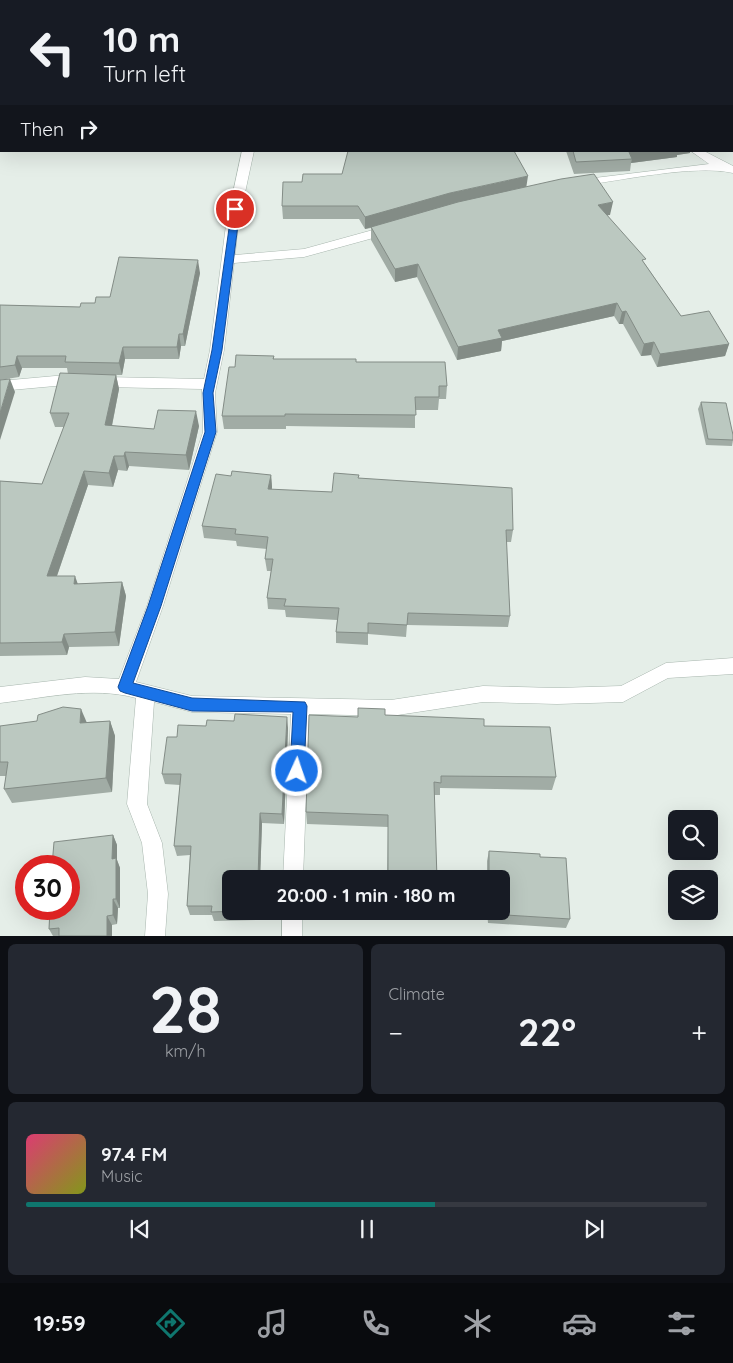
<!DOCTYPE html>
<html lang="en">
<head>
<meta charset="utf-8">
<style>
	body { margin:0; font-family:Quicksand,sans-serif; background:#242831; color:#f1f3f6; height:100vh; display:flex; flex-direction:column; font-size:19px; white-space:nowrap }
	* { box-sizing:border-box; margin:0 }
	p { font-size:16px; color:#9ea1a6 }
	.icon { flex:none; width:28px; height:28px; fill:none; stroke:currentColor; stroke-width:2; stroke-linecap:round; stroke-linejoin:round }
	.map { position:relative; height:936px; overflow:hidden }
	.side { display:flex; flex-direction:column; gap:8px; padding:8px; background:#0d0f14; flex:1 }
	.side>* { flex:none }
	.banner { position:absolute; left:0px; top:0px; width:734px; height:152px; box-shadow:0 5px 20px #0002; background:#171b24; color:#f1f3f6; overflow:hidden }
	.buttons { position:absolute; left:668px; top:810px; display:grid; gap:10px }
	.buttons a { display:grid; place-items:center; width:50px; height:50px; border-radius:8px; background:#171b24; box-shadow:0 5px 20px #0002; font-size:25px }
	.speed { position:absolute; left:15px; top:855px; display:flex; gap:10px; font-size:25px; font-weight:700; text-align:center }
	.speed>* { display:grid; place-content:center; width:65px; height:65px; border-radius:50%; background:#171b24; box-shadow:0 5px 20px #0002; line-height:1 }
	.speed .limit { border:8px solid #d22; background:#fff; color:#111 }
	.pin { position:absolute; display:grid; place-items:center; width:42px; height:42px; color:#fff; margin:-21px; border:2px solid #fff; border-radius:50%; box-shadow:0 1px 5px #0007 }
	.me { position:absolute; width:55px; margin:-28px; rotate:3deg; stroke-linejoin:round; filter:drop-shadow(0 0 4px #0008) }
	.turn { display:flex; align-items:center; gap:18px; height:105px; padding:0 20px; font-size:22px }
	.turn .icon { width:65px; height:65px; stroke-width:2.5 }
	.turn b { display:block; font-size:35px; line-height:42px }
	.then { display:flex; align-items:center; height:48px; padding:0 20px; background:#0003; gap:10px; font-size:19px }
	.big { font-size:38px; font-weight:800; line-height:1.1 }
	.side .tile { flex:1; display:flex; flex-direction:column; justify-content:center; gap:8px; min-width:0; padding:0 18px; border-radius:8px; background:#242831 }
	.side .dial { align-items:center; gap:0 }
	.dial b { font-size:65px; line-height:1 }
	.song { display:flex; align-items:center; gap:15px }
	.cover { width:60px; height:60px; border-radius:8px; background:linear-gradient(135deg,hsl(340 70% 55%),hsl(70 70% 35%)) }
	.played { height:5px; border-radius:2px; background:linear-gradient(90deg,#0f766e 60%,#363941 60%) }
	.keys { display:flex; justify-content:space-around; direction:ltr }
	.heat { display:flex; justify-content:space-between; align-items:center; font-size:28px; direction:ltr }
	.side .tiles { flex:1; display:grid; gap:8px; grid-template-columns:1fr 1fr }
	.tile:last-child { grid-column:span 2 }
	.trip { position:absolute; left:222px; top:870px; width:288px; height:50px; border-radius:8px; background:#171b24; box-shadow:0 5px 20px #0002; font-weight:800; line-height:50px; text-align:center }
	.tab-bar { display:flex; height:80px; justify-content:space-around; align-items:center; background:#090b0e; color:#9ea1a6 }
	.tab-bar .icon { width:35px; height:35px }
	.tab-bar .selected { color:#0f766e }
	.tab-bar b { font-size:22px; color:#f1f3f6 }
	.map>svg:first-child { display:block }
</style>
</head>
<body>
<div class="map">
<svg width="733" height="936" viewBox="0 0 733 936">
	<rect width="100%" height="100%" fill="#e5eee8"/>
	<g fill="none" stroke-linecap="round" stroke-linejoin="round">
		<g stroke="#a8b6ae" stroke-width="1">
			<g id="street">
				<path d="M242 151H254L238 225 235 255 304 249 391 225 397 229 395 232 304 257 234 263 224 350 215 393 217 432 163 606 136 682 192 696 391 700 483 686 557 688 621 686 666 663 733 658V674L668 678 623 702 557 704 483 702 391 716 309 714 303 879H283L291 714 192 712 154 702 147 804 162 843 168 894 165 936H145L148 894 142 843 127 804 136 698C92 686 44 698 0 703V687L85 677 119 679 147 606 203 432 202 389 55 386 0 391V381L55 376 204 379 210 350 226 225Z"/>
				<path d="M691 151H704L733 166V173C695 164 619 181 578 186L572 183 578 180 709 164Z"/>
				<rect x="282" y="911" width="20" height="25"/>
			</g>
		</g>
		<use href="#street" fill="#fff" fill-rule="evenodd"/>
	</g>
	<g fill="#a1aca5">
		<polygon points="566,151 690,151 690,153 677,155 677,157 631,163 630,171 574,174"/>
		<polygon points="526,187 610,215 607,215 645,264 681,316 729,344 725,356 657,367 651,355 641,356 623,324 619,324 614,316 502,341 501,351 457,360 417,277 395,282 371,240 371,228 365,229 359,219 283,219 282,206"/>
		<polygon points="200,273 185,346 181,346 179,359 125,359 122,375 116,375 119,389 112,426 154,429 199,426 189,470 129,466 127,471 118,470 113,487 88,485 57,576 78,584 122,582 126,596 119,646 69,647 67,655 0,656 0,481 42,484 64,427 55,427 50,413 68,374 67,368 22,368 19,377 0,380 0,305 80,307 95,303 110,297"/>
		<polygon points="274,356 274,359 356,362 447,386 446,399 439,399 438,410 415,410 415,428 286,426 286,429 224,429 222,416 235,367"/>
		<polygon points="701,402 733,440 732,446 706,445 698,409"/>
		<polygon points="271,475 272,487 272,490 332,492 359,478 513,530 511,542 506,542 510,616 508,627 407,625 406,637 368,634 368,645 336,643 336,632 337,620 286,617 285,610 268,609 267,598 271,571 267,571 265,559 267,549 237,546 236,541 204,538 202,526 231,476"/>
		<polygon points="385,715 484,726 556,777 552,790 440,788 440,795 434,795 437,879 387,879 388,827 307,824 306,812 358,717"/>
		<polygon points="110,721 115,736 112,792 12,803 4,789 6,776 0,776 0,726"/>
		<polygon points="288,728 284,824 262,823 260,879 231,879 231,911 259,911 259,920 214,921 212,915 190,915 187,906 190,855 177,856 174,846 180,785 165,784 162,774 177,737"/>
		<polygon points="113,835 117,845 117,860 120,868 120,908 118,908 117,924 112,925 112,936 53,936 49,929"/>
		<polygon points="489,851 540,857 570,919 566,928 488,923 487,911 501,911 501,879 487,879 487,861"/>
	</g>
	<g fill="#838c86">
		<polygon points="633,151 690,151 690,153 677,155 677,157 631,163 632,159 629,152"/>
		<polygon points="528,176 526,189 450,205 365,229 365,217 450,193"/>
		<polygon points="613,202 610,215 595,217 598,205"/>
		<polygon points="198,260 200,273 185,346 183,334"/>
		<polygon points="418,264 417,277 395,282 395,269"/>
		<polygon points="617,303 614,316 502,341 501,351 457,360 458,347 498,330"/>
		<polygon points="626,311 623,324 619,324 622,312"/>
		<polygon points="179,334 181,346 179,359 177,347"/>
		<polygon points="654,342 651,355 641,356 644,344"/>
		<polygon points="729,344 725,356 657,367 660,354"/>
		<polygon points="123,347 125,359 122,375 119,363"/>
		<polygon points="17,356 22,368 19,377 15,365"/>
		<polygon points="116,375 119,389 109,440 105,425"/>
		<polygon points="10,379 15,392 0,440 0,413"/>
		<polygon points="196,411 199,426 189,470 186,455"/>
		<polygon points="125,452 129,466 127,471 124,456"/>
		<polygon points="114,456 118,470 113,487 109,473"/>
		<polygon points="84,471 88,485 52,590 47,576"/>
		<polygon points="271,475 272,487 269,502 268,489"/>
		<polygon points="75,576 80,590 74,584"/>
		<polygon points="122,582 126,596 119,646 115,632"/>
		<polygon points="64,634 69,647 67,655 62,642"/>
		<polygon points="81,709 87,723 80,723"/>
		<polygon points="287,717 288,728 284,824 282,814"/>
		<polygon points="110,721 115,736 112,792 106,778"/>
		<polygon points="260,813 262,823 260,879 258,879"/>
		<polygon points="113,835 117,845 117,860 120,868 120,908 116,899 112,859"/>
		<polygon points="113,899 118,908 117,924 113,915"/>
		<polygon points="257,911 259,911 259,920"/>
		<polygon points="107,916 112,925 112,936 107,936"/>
	</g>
	<g fill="#bbc8c0" stroke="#838c86">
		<polygon points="419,0 478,0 477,1 420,1"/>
		<polygon points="732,103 733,103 732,134"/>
		<polygon points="348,151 514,151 528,176 450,193 365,217 358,206 282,206 283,182 302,182 303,174 342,174"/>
		<polygon points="573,151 633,151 629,152 632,159 576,162"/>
		<polygon points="594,174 613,202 598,205 646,259 642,260 681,316 709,311 729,344 660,354 654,342 644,344 626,311 622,312 617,303 498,330 502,338 458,347 418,264 395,269 371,227 458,202 561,179"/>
		<polygon points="119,257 198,260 183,334 179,334 177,347 123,347 119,363 65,362 66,356 17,356 15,365 0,367 0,305 80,307 81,303 95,303 96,297 110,297"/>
		<polygon points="236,355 274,356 273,359 356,359 356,362 445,362 447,386 439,386 439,397 415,397 416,415 285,414 285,416 222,416 229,367 235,367"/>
		<polygon points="60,373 116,375 105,425 154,429 158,410 196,411 186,455 125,452 124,456 114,456 109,473 84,471 47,576 75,576 74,584 122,582 115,632 64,634 62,642 0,643 0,481 42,484 69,413 50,413"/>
		<polygon points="10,379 0,413 0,380"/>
		<polygon points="701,402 726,403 733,435 733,440 708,439"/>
		<polygon points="232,471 271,475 268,489 332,492 334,473 359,475 358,478 512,488 513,530 506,530 510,616 408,613 407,625 368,623 368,633 336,632 339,608 284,606 286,599 267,598 273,559 265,559 268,537 235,534 236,529 202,526 216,474 231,476"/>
		<polygon points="63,707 81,709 80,723 110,721 106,778 4,789 8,762 0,762 0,726 37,721 38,715"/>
		<polygon points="358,708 385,709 385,715 484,719 484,726 550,727 556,777 441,776 441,783 434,782 437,879 388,879 388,815 306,812 309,715 358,717"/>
		<polygon points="235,714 287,717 282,814 260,813 258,879 231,879 231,911 241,911 211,912 212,906 187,906 191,846 174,846 181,774 162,774 167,737 177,737 178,725 206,726 207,720 234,721"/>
		<polygon points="113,835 112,859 116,858 116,899 113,899 113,915 107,916 107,936 59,936 59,928 49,929 50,909 69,909 69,866 52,866 54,842"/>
		<polygon points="489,851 540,854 540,857 566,858 570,919 490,914 490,911 501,911 501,879 489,879"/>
	</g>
	<polygon fill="#1a73e8" stroke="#114b97" points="232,207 240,209 222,350 213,393 216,432 161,606 133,683 192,698 305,702 307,706 304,771 302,776 297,778 292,776 290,771 293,712 192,711 125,693 120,691 118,687 148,606 205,432 203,393 212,350"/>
</svg>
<div class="buttons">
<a><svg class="icon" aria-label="search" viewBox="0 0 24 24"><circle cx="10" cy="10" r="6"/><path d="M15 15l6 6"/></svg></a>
<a><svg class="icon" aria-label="layers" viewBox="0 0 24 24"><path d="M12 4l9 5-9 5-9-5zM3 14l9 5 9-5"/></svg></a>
</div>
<div class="speed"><div class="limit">30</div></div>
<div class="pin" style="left:235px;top:209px;background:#d93025"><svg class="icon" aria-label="arrive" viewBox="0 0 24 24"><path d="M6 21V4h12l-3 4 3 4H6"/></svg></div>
<svg class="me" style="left:297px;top:771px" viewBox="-20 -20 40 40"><circle r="17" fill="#1a73e8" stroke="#fff" stroke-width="3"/><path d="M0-11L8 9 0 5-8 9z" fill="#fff"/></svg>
<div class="trip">20:00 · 1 min · 180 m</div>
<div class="banner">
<div class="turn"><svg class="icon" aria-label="left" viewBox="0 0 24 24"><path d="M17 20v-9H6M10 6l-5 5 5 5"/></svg><div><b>10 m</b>Turn left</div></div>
<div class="then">Then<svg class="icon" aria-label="right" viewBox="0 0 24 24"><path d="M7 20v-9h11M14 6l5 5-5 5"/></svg></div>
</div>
</div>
<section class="side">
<div class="tiles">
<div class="tile dial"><b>28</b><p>km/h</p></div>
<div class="tile"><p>Climate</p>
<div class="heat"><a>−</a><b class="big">22°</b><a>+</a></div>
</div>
<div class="tile">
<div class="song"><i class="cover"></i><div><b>97.4 FM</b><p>Music</p></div></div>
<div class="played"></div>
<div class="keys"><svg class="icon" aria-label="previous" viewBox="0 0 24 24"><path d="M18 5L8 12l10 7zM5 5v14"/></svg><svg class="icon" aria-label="pause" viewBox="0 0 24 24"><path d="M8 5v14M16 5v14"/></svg><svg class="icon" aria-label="next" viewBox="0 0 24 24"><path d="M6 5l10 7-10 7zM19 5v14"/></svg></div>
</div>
</div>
</section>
<nav class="tab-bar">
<b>19:59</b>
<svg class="icon selected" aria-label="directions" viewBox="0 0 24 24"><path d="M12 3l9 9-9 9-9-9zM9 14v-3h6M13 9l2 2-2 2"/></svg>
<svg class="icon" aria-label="music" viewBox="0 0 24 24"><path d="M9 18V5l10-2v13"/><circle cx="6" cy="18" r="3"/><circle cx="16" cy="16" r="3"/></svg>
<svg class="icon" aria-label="phone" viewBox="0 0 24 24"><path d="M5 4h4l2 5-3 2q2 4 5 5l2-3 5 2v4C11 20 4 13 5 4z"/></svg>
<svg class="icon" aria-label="climate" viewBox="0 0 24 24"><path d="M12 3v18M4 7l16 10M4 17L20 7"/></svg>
<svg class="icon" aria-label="car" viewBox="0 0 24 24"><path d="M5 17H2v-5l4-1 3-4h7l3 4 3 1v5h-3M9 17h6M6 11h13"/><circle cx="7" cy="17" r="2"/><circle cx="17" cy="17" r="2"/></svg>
<svg class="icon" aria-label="filters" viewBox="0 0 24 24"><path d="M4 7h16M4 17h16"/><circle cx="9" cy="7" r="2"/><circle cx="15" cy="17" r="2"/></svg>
</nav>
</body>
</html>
